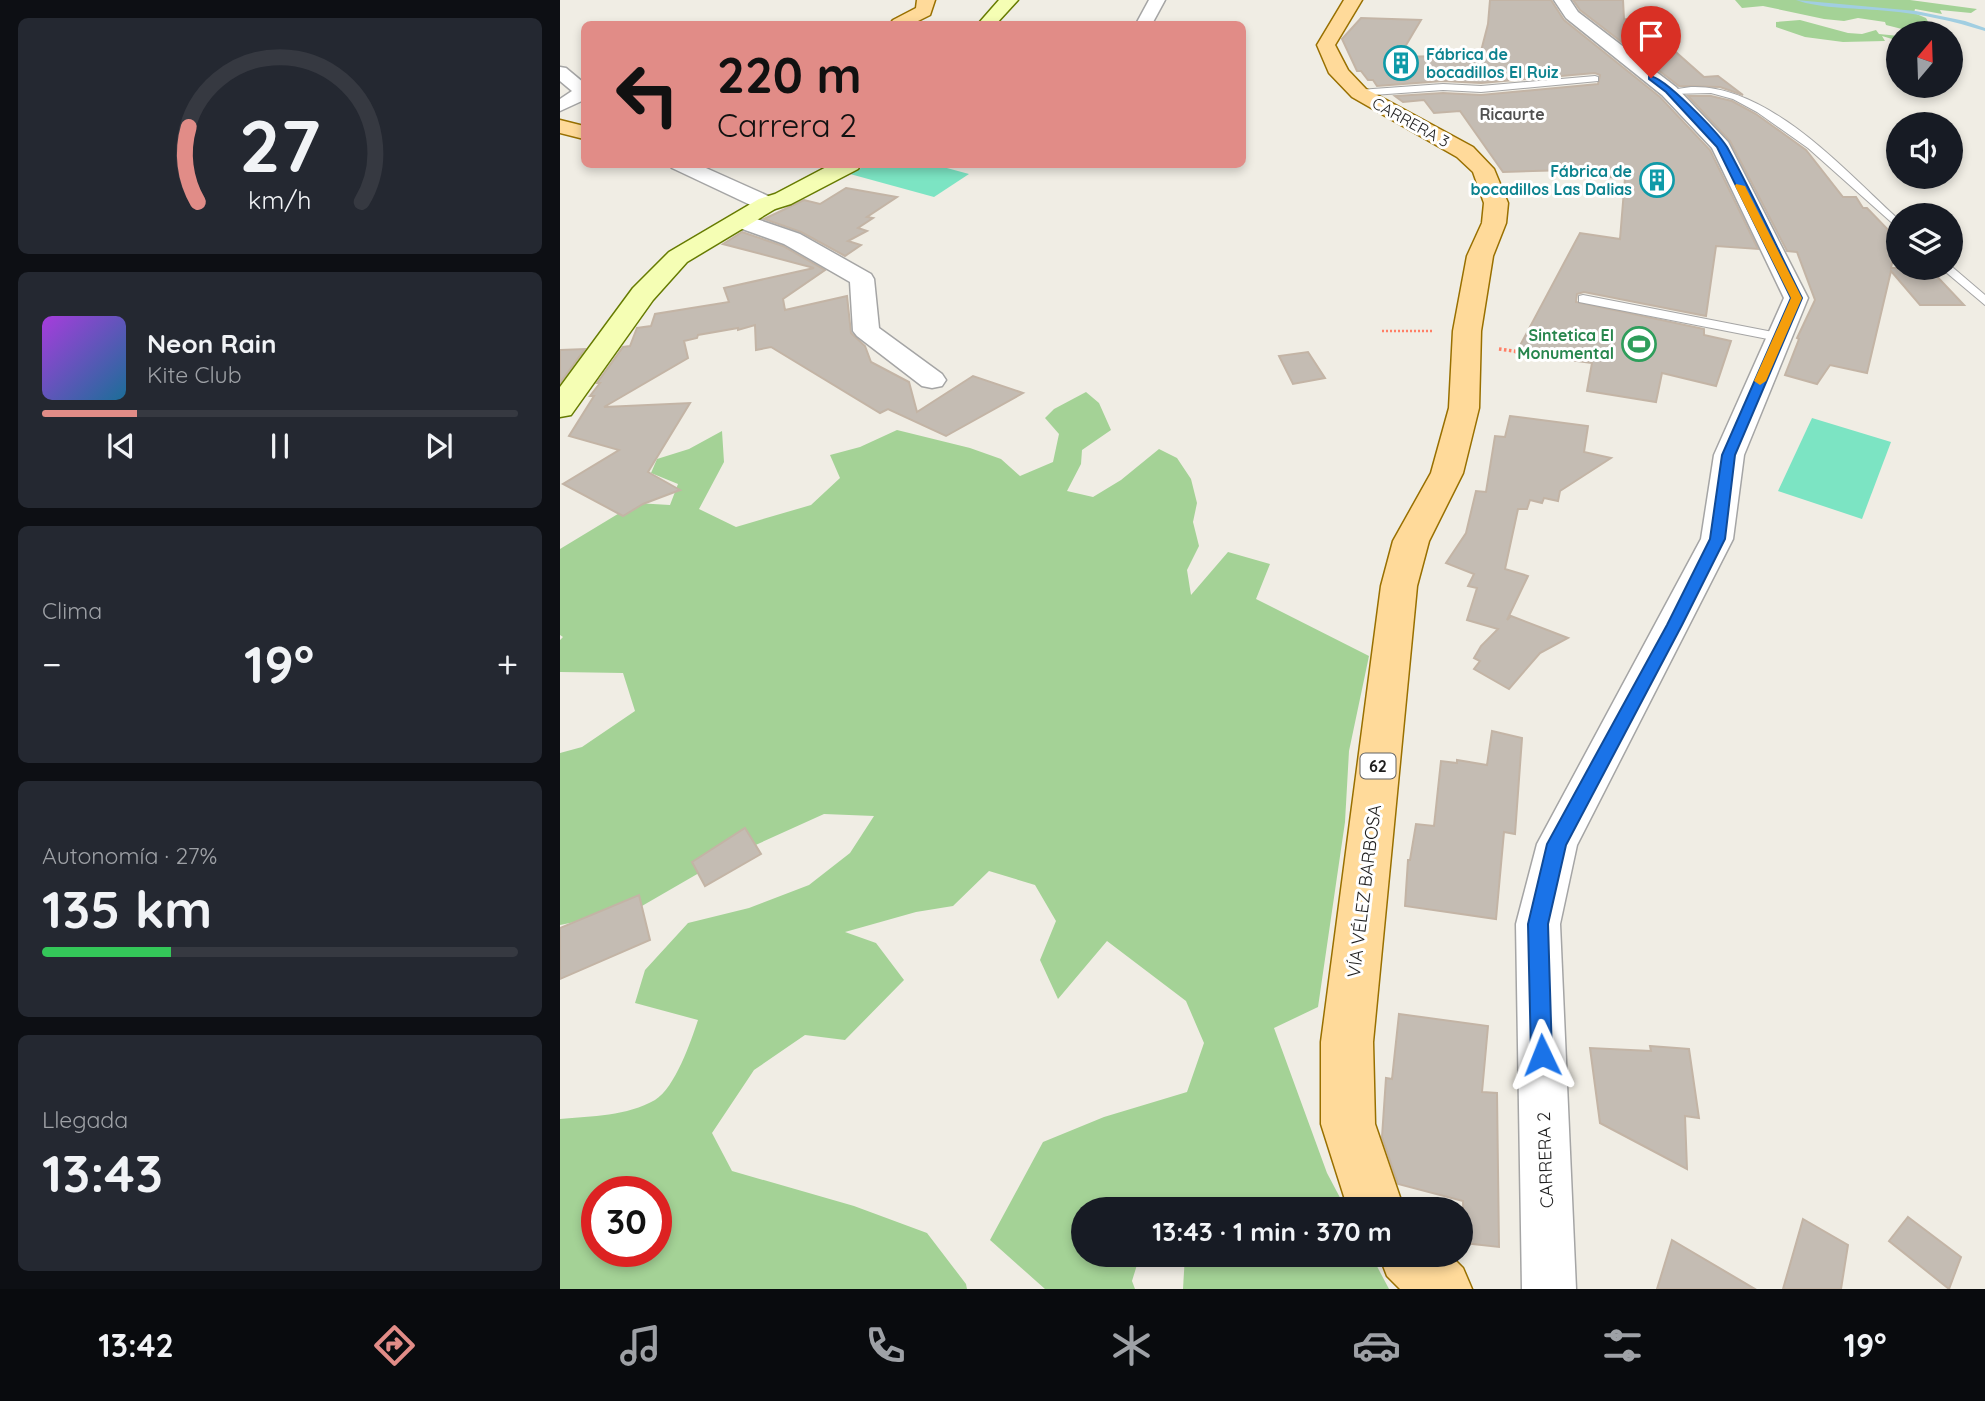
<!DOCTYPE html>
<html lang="es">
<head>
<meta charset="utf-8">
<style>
	body { margin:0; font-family:Quicksand,sans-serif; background:#242831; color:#f1f3f6; height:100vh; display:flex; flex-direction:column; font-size:26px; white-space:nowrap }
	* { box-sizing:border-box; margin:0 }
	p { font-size:23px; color:#9ea1a6 }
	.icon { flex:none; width:38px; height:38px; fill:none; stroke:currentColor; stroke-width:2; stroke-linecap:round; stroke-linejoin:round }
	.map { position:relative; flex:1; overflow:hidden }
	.panel { display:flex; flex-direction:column; gap:18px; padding:18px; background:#0d0f14; width:560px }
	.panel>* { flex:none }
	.hud { position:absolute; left:21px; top:21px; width:665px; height:147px; border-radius:10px; box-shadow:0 4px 10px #0003; background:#e18c87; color:#111; overflow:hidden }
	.needle { width:46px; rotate:19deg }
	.fabs { position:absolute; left:1326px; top:21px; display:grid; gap:14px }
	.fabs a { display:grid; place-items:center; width:77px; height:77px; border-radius:50%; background:#171b24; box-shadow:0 4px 10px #0003; font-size:35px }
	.speed { position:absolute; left:21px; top:1176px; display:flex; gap:14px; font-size:35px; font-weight:700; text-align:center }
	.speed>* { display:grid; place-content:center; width:91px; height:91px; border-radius:50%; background:#171b24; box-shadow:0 4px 10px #0003; line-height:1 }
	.speed .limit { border:10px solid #d22; background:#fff; color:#111 }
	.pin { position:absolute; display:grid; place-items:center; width:60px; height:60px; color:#fff; margin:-72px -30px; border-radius:50% 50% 50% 0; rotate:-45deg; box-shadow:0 0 7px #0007 }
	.pin .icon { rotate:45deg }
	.me { position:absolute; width:77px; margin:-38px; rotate:358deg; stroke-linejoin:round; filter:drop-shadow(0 0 5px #0008) }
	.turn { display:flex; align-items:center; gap:24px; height:147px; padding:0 21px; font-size:32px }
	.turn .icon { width:91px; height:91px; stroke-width:2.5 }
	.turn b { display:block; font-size:49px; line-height:60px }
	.big { font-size:52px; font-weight:700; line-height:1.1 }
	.panel .tile { flex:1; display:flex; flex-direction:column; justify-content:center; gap:10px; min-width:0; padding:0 24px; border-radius:10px; background:#242831 }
	.panel .dial { align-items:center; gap:0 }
	.dial svg { height:182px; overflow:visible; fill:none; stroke:#363941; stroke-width:7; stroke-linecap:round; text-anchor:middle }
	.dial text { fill:#f1f3f6; stroke:none }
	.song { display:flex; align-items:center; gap:21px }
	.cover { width:84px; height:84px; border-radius:10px; background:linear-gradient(135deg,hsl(280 70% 55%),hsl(200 70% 35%)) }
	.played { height:7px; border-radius:4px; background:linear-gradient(90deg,#e18c87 20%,#363941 20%) }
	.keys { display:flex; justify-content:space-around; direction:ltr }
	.heat { display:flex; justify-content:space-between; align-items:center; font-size:38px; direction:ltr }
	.charge { height:10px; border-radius:5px; background:linear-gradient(90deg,#34c759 27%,#363941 0) }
	.trip { position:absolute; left:511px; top:1197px; width:402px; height:70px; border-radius:35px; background:#171b24; box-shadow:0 4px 10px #0003; font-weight:700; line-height:70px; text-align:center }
	.tabs { display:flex; height:112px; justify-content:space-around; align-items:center; background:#090b0e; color:#9ea1a6 }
	.tabs .icon { width:49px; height:49px }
	.tabs .selected { color:#e18c87 }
	.tabs b { font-size:32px; color:#f1f3f6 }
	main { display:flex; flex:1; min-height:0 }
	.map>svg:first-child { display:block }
</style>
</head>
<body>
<main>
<section class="panel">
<div class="tile dial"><svg viewBox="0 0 100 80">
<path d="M14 69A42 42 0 1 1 86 69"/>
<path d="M14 69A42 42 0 0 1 10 36" stroke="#e18c87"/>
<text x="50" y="56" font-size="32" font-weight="700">27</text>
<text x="50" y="72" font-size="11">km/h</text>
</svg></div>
<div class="tile">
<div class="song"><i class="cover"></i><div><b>Neon Rain</b><p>Kite Club</p></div></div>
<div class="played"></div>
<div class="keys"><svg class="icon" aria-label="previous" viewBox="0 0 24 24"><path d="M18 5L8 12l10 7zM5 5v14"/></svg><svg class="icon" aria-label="pause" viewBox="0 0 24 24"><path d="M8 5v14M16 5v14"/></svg><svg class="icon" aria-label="next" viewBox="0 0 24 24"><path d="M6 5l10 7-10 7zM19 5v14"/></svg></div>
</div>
<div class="tile"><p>Clima</p>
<div class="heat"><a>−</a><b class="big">19°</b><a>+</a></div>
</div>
<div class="tile"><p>Autonomía · 27%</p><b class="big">135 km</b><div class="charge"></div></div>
<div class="tile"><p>Llegada</p><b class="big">13:43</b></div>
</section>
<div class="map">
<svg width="1425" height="1289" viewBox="0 0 1425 1289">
	<rect width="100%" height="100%" fill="#f0ede4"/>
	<g fill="#a4d296" fill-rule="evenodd">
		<polygon points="1175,0 1350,0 1417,9 1411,13 1380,10 1382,14 1355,9 1354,13 1366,18 1372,29 1354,30 1359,33 1339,33 1342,29 1326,25 1325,22 1298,18 1284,21 1264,19 1203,6 1182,8"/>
		<polygon points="1240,20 1288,33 1302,34 1316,30 1319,34 1339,36 1339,41 1322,36 1325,41 1283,42 1245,37 1216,27 1216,22"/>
		<path d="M526 392 539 403 551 430 522 450 521 464 507 491 533 497 561 480 599 449 617 458 631 479 637 503 633 522 639 546 627 570 631 595 668 552 710 564 696 599 809 656 789 751 785 822 758 1007 714 1028 767 1173 786 1209H608L597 1200 594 1209H523V1255H580L572 1281 575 1289H485L430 1240 483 1142 544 1117 627 1092 644 1043 626 1001 547 941 498 999 480 960 496 921 475 885 429 871 393 906 356 912 285 932 316 943 344 980 285 1040 245 1035 194 1070 152 1133 172 1171 294 1206 367 1233 406 1284 407 1289H0V1119C32 1116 67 1116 95 1100 115 1088 131 1041 138 1020L75 1003 85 970 128 923 189 908 249 885 290 853 314 816 264 814 158 862 75 910 0 925V753L22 747 75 711 63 673 0 672V640L3 637 0 635V549L76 503 110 505 118 484 91 473 97 459 129 449 162 431 164 462 139 509 176 527 251 505 280 478 270 455 300 447 337 430 410 448 441 459 460 476 493 462 499 434 485 418 494 409ZM37 1192H96V1251H37Z"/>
		<polygon points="625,1255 811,1255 829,1289 623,1289"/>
	</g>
	<g fill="#7ce4c3">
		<polygon points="372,164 409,174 374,197 290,174 307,165"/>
		<polygon points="1252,418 1331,442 1302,519 1218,491"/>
	</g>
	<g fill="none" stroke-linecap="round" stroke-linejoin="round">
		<path fill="#a1cee1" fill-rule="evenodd" d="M1236 0 1356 11 1405 21 1425 28V31C1393 21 1362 14 1328 11 1301 8 1260 9 1236 0Z"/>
	</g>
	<g fill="#c4bcb3" stroke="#c3b4a5" stroke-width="2">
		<polygon points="930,0 991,0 1004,20 1100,97 1150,150 1198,249 1156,246 1146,316 1024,292 1017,294 1016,302 1144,329 1144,335 1171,341 1156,386 1102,373 1096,402 1027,391 1032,363 956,353 1020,233 1060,239 1065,178 1010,175 1009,170 943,172 900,111 874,113 864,100 843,102 835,96 883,93 921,95 1038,84 1040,75 1035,73 921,83 883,81 817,86 813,80 808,80 801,71 797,71 782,39 801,18 861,20 839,57 920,55 928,24"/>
		<polygon points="1013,0 1063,0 1064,19 1097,21 1100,38 1144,77 1158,76 1183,95 1160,87 1119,86 1020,10"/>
		<polygon points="1128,96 1151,96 1172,101 1196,114 1246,150 1283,197 1296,197 1303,208 1307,208 1337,239 1331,268 1369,268 1404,305 1360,305 1331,271 1307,373 1270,365 1257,384 1225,375 1239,339 1237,338 1255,300 1237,252 1227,251 1170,141"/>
		<polygon points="286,188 337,197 307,217 313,218 298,228 307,231 288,241 301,245 285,256 241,232 204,219 244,200 260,204"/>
		<polygon points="182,232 223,246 265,270 223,299 225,310 287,296 291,333 305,346 311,362 349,382 357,412 413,376 463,393 386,436 328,409 320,413 211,347 196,350 195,325 178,330 178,328 138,335 137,338 124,341 128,358 44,407 130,403 88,472 120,490 83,504 63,516 3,484 59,450 9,436 34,396 30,396 40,383 37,383 63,347 70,346 77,328 91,326 95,314 169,302 164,288 254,268 163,244"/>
		<polygon points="25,349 0,383 0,350"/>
		<polygon points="748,352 765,378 733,384 719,356"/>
		<polygon points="950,416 1028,426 1024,452 1051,458 1000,491 998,501 984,498 982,503 970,500 967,509 958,509 945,569 968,576 947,620 951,616 1008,638 980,653 949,689 914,669 920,661 914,658 921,646 938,629 907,620 917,588 908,586 914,574 886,563 906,533 916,491 926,492 935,436 945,437"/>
		<polygon points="932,731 962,738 955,834 944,832 936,919 845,906 848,860 850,860 856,824 874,826 881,761 897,763 897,760 927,765"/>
		<polygon points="185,828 201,854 145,886 132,862"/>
		<polygon points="79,895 90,940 0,979 0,928"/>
		<polygon points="839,1014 928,1026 922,1092 937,1093 939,1247 904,1243 903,1201 838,1184 822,1137 826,1078 832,1079"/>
		<polygon points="1090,1046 1129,1049 1139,1118 1125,1116 1127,1169 1040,1123 1030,1048 1091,1051"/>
		<polygon points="1348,1217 1401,1257 1389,1289 1329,1241"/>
		<polygon points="1243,1219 1288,1245 1281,1289 1223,1289"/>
		<polygon points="1112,1240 1195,1289 1097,1289"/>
	</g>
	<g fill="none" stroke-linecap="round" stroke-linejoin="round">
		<g stroke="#a5a5a5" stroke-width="2">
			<g id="lane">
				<polygon points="1035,76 1038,77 1038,81 921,92 883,90 799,96 794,93 799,90 883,84 921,86"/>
				<path d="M1131 87C1209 84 1285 171 1339 220V229L1248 148 1197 112 1173 99 1151 93 1109 94 1104 91Z"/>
				<polygon points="1391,266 1425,295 1425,305 1381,268 1391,268"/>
				<polygon points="1023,295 1218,333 1224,337 1218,341 1019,302 1019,296"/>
			</g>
		</g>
		<g stroke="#a5a5a5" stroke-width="3">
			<g id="street">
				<polygon points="589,0 605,0 592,24 576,24"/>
				<polygon points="994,0 1010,0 1018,12 1116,87 1168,142 1248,298 1184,455 1173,539 1017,845 1000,924 1016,1289 962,1289 956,924 977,844 1141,539 1154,455 1224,298 1152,148 1102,95 1006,18"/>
				<polygon points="0,67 6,68 24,83 24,100 0,111 0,99 12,91 0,81"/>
				<polygon points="109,164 137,164 215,199 218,204 215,209 199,209 112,168"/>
				<polygon points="182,214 240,234 311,274 314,279 319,328 382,374 386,380 382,386 372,388 362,386 297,336 293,331 290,282 224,244 174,226 171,221 174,216"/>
			</g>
		</g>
		<g stroke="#667b00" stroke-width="3">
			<g id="secondary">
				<polygon points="439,0 458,0 436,24 418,24"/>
				<polygon points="272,164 301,164 298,169 231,204 215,209 127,262 93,300 11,415 0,417 0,387 73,288 109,252 199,199 215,194"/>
			</g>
		</g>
		<g stroke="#997000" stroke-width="3">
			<g id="primary">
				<polygon points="357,0 375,0 370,15 352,24 330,24 333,20 356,8"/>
				<polygon points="784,0 802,0 775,45 788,70 806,89 913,147 934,169 948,203 946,223 933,256 921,331 919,408 903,473 869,541 857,586 813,1042 815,1124 844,1209 788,1209 761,1124 761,1042 821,586 833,541 871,473 889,408 893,331 907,256 922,223 924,203 913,172 897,157 792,97 769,73 757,45"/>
				<polygon points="0,120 24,126 24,139 0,133"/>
				<polygon points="819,1255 890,1255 903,1268 912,1289 840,1289 827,1276"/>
			</g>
		</g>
		<polyline stroke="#ff7f66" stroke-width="2.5" stroke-dasharray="2 2" stroke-linecap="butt" points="822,331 874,331"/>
		<polyline stroke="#ff7f66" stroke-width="3.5" stroke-dasharray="2.5 2.5" stroke-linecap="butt" points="939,349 975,354 979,347"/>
		<use href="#lane" fill="#fff" fill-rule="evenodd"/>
		<use href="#street" fill="#fff" fill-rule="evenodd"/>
		<use href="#secondary" fill="#f5feb4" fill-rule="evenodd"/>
		<use href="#primary" fill="#ffda9a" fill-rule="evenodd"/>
	</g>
	<path fill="#1a73e8" stroke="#114b97" stroke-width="2" d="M1089 76C1103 75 1158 133 1167 147 1194 196 1217 248 1242 298L1175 455 1165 539 1122 625 1006 845 988 924 992 1055 989 1062 982 1065 974 1062 971 1055 968 924 987 844 1107 625 1150 539 1162 455 1231 298 1157 147 1106 92 1089 79Z"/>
	<polygon fill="#f59e0b" points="1176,184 1185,186 1242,298 1206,381 1200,385 1194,381 1231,298 1175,186"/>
	<defs>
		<g id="building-ring" transform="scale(1.75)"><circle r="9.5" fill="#fff" stroke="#0f9aa8" stroke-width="1.5"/><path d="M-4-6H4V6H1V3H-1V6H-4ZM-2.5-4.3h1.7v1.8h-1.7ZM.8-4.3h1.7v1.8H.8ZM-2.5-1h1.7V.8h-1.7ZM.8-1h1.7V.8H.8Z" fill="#0f9aa8"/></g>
		<g id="stadium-ring" transform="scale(1.75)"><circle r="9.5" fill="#fff" stroke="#2e9e5b" stroke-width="1.5"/><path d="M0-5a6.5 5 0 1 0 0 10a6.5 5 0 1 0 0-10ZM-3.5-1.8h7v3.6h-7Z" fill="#2e9e5b"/></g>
	</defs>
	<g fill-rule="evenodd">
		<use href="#building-ring" x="841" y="63"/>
		<use href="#building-ring" x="1097" y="180"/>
		<use href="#stadium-ring" x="1079" y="344"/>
	</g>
	<g text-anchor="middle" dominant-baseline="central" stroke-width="6" stroke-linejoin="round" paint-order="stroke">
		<g font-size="16" font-weight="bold" fill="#0d838f" stroke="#fff" text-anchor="start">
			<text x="866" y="54">Fábrica de<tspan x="866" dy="18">bocadillos El Ruiz</tspan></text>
			<text x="1072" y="171" text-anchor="end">Fábrica de<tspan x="1072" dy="18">bocadillos Las Dalias</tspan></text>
		</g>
		<g font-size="16" font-weight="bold" fill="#515151" stroke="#fff">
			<text x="952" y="114">Ricaurte</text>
		</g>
		<g font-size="16" fill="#1e1e1e" stroke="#fff">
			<text transform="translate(851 122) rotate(29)">CARRERA 3</text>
		</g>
		<g font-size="16" font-weight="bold" fill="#27864d" stroke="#fff" text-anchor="end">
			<text x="1054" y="335">Sintetica El<tspan x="1054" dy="18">Monumental</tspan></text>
		</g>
		<rect fill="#fff" stroke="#626262" stroke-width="2" x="800.5" y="753.5" width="35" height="25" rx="5"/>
		<g font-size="16" font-weight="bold" fill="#1e1e1e">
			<text x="818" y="766">62</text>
		</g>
		<g font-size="18" fill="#1e1e1e" stroke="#fff">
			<text transform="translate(804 891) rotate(-83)">VÍA VÉLEZ BARBOSA</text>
			<text transform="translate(985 1160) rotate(-92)">CARRERA 2</text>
		</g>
	</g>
</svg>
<div class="fabs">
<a><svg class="needle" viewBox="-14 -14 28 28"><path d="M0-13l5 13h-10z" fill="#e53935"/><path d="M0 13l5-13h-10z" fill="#9ea1a6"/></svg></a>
<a><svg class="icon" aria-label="sound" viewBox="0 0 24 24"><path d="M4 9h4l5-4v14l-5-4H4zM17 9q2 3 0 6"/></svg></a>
<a><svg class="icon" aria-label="layers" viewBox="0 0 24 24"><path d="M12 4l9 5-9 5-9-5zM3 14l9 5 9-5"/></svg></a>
</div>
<div class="speed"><div class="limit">30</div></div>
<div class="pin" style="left:1091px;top:78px;background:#d93025"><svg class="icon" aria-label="arrive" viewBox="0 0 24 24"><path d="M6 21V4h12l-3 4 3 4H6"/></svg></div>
<svg class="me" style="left:982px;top:1055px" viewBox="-20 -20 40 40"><path d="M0-17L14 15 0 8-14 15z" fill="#1a73e8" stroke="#fff" stroke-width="4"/></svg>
<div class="trip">13:43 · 1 min · 370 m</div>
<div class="hud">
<div class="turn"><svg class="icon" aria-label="left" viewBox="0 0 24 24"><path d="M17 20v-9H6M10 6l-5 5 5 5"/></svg><div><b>220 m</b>Carrera 2</div></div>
</div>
</div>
</main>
<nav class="tabs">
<b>13:42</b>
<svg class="icon selected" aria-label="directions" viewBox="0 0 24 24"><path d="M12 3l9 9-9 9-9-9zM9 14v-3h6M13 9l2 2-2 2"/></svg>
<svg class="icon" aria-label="music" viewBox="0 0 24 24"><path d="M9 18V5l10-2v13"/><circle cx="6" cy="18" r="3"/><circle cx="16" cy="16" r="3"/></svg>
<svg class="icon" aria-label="phone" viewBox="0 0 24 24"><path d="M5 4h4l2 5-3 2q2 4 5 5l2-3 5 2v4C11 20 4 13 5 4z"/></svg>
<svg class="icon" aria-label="climate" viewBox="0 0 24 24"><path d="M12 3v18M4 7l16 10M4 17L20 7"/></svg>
<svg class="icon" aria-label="car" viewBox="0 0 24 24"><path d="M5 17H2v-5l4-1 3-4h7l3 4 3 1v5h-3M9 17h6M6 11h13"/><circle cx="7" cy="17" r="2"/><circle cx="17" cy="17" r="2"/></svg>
<svg class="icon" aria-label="filters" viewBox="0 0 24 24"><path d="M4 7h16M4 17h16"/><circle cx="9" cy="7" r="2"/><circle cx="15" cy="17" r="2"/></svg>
<b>19°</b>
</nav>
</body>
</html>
